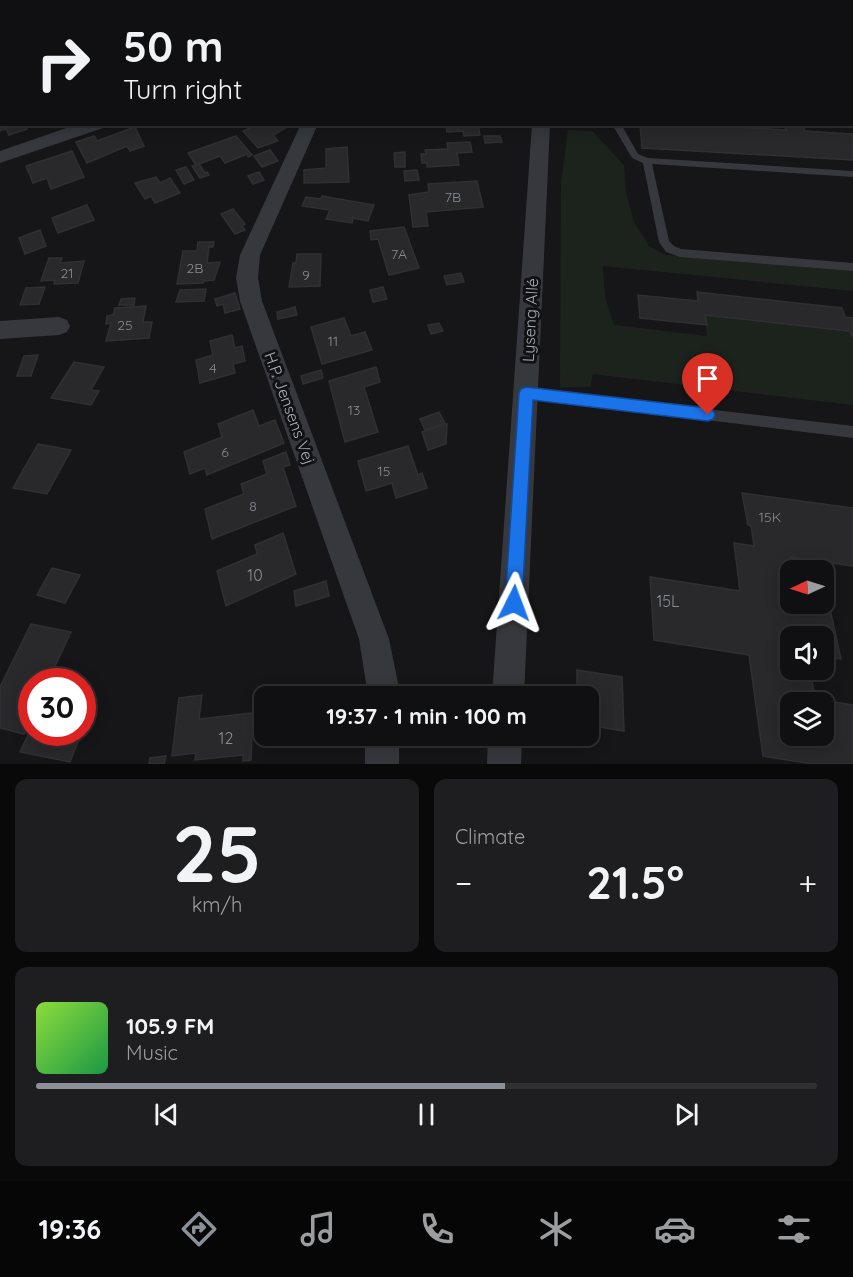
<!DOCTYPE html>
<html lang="en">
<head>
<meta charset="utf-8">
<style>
	body { margin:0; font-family:Quicksand,sans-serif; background:#1e1e20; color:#f1f3f6; height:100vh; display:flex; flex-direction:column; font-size:22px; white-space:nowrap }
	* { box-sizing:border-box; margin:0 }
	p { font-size:20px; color:#9c9d9f }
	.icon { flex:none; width:33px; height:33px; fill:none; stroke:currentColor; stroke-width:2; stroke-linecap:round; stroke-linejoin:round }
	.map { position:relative; height:764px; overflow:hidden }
	.panel { display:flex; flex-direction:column; gap:15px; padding:15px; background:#09090a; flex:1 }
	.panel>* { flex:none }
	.hud { position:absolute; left:0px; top:0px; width:854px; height:126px; box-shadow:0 3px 15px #0003,0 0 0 2px #303032; background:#101012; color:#f1f3f6; overflow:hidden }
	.needle { width:39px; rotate:266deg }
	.controls { position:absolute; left:780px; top:560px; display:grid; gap:12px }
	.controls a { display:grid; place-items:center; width:54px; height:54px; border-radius:12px; background:#101012; box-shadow:0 3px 15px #0003,0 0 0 2px #303032; font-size:30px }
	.speed { position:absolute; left:18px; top:668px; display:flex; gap:12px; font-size:30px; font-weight:700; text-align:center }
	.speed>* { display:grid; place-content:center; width:78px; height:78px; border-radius:50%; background:#101012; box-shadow:0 3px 15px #0003,0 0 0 2px #303032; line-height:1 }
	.speed .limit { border:9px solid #d22; background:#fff; color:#111 }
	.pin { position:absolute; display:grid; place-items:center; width:51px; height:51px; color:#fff; margin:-62px -26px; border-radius:50% 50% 50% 0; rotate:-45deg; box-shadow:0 0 6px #0007 }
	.pin .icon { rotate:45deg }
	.me { position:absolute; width:66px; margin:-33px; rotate:3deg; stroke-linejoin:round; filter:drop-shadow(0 0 4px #0008) }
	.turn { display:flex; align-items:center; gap:21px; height:126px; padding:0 24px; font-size:27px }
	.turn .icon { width:78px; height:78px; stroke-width:2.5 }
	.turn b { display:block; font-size:42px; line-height:51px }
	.big { font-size:45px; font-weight:700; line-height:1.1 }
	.panel .card { flex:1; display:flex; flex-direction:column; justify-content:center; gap:9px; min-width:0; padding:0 21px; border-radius:12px; background:#1e1e20 }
	.panel .dial { align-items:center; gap:0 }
	.dial b { font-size:78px; line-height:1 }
	.song { display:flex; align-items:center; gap:18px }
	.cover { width:72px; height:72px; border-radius:9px; background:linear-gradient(135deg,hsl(90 70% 55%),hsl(140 70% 35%)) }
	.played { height:6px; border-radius:3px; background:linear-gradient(90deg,#8c9099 60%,#303032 60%) }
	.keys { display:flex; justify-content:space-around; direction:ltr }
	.heat { display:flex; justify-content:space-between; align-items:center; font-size:33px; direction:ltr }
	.panel .tiles { flex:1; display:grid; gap:15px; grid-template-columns:1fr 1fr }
	.card:last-child { grid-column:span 2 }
	.trip { position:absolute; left:254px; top:686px; width:345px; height:60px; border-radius:12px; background:#101012; box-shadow:0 3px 15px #0003,0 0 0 2px #303032; font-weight:700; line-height:60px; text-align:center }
	.dock { display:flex; height:96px; justify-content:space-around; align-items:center; background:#060607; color:#9c9d9f }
	.dock .icon { width:42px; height:42px }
	.dock .active { color:#8c9099 }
	.dock b { font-size:27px; color:#f1f3f6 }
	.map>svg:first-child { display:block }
</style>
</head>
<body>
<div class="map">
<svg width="853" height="764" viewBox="0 0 853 764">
	<rect width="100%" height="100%" fill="#161618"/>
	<polygon fill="#1c231d" points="568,130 592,131 624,165 626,193 634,222 649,246 665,255 853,271 853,291 603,266 605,297 614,325 707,336 705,315 849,331 853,337 853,405 593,374 590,387 560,387 561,183"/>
	<g fill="#29292c" stroke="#303034" stroke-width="1.5" fill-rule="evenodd">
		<polygon points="0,110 2,124 25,124 27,129 9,135 6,129 0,131"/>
		<polygon points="259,124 288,124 289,126 273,135 278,141 258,148 243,131"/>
		<polygon points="446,124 478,124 480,135 464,136 463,131 447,132"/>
		<polygon points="640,124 687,124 786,130 784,124 803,124 805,131 853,134 853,160 642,148"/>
		<polygon points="135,127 144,146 130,151 127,146 87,163 76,142 94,136 97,141"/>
		<polygon points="236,136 252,155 248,157 247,154 225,163 220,156 199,164 205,173 207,172 209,175 200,178 192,166 196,165 188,153"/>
		<polygon points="484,136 500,136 502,142 485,143"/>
		<polygon points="470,142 472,152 457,153 459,165 427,167 427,163 422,163 421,154 426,154 425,150 448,149 447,143"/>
		<polygon points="347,147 349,182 304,183 304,170 326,168 326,149"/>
		<polygon points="270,150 278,161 262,167 254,156"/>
		<polygon points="72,151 84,177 51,189 47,178 33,183 26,166"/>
		<polygon points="405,152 405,167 395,167 394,153"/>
		<polygon points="186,167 194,180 184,184 176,170"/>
		<polygon points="417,170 419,180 405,181 404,171"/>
		<polygon points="259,172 264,180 253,184 248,176"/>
		<polygon points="156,177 160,183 170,178 180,193 155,203 151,196 145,199 135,183"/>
		<polygon points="477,181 483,207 426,212 428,226 413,227 409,195 429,192 428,184"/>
		<polygon points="322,196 374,205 368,221 353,218 352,223 326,219 330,210 302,206 306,197 321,199"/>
		<polygon points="87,205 94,220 58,233 52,218"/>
		<polygon points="233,209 245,224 242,226 245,230 235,234 221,214"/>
		<polygon points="404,227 419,268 389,275 378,239 371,240 370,231"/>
		<polygon points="40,230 46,246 25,254 19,238"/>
		<polygon points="198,242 214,242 213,247 209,247 207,263 220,262 214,280 204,281 203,283 177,284 183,251 197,251"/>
		<polygon points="297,254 321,254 320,286 289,287 293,263 296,263"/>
		<polygon points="49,258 62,258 60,263 84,261 78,283 54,284 55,280 41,281"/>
		<polygon points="461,273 464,282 447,285 444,276"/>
		<polygon points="45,287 39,304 20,305 26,288"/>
		<polygon points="383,287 387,299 373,302 370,290"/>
		<polygon points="206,289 204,301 176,302 180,290"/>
		<polygon points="697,292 842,308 845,317 853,318 853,337 849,331 705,315 707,325 640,318 638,295 698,301"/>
		<polygon points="235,293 240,309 225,313 223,304 217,306 215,299"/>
		<polygon points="135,298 134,305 119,305 121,299"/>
		<polygon points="146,306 143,322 152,322 149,338 106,341 111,323 106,324 107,316 113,315 115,308"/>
		<polygon points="295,307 297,315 278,319 277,312"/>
		<polygon points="344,318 351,336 365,332 372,350 322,364 311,327"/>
		<polygon points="439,323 443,331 431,334 428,325"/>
		<polygon points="232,335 235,348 242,346 245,361 233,364 235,373 200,383 196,360 213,355 210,341"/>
		<polygon points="38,355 31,376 17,376 24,356"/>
		<polygon points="74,362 104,367 91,390 99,391 91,405 51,398"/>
		<polygon points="376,367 380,382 364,387 378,432 345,442 329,381"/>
		<polygon points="321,370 323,378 303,384 301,376"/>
		<polygon points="253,410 259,426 275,420 284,443 207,475 205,468 190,474 184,452 222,437 218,424"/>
		<polygon points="439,412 445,423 425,430 420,419"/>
		<polygon points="447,424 446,444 428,450 422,432"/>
		<polygon points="38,444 71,450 47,494 13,488"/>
		<polygon points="408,446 418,475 422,473 427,488 396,498 392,483 366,491 358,461"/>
		<polygon points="286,452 290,465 283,467 296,506 212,539 205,509 244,494 241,484 267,474 263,461"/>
		<path d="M742 493 853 508V566L790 557 792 564 796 565 797 570H790V603H803L804 605 830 609 841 659 824 657V636H790V669H810L815 699 853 705V764H812L763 756 749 655 654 640 650 577 740 591 734 543 754 546 751 526 748 525ZM790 702H824V735H790Z"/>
		<polygon points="283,533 296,574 226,606 217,571 257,554 255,545"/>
		<polygon points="52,568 80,575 65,603 37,595"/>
		<polygon points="326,581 329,596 296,606 294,591"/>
		<polygon points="31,624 71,632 48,681 32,681 32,717 24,734 0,728 0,687"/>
		<polygon points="577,670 622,677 624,731 588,725 588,696 577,696"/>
		<polygon points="202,695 199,719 261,712 260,733 252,734 251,760 243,761 243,755 195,760 196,753 172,756 179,698"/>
		<polygon points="31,729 32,732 46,732 79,739 70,762 20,752"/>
		<polygon points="166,756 164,764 149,764 150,758"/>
	</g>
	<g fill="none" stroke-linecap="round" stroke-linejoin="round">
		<g fill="#37383d" fill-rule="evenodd">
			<polygon points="551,0 590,0 592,2 553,2"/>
			<rect x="636" y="0" width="8" height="2"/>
			<polygon points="689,0 698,0 699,2 691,2"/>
			<polygon points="612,124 621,124 638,154 648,158 853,171 853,177 652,164 669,241 674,246 681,249 853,263 853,271 680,257 666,252 659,242 643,163 632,158"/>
			<polygon points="526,388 853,426 853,438 526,398 522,397 520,393 522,389"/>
		</g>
		<g fill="#37383d" fill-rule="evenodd">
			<polygon points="8,0 23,0 24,2 9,2"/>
			<polygon points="411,0 427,0 410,2"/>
			<rect x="542" y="0" width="14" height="2"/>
			<polygon points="78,124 105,124 103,128 0,163 0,151"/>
			<polygon points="301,124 318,124 260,255 258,278 262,301 389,639 398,683 398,696 366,696 366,683 359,639 240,301 236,278 240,255"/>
			<polygon points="532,124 550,124 524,696 492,696"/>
			<polygon points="59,317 67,320 70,326 67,332 59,335 0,339 0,321"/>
			<rect x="365" y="735" width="34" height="29"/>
			<polygon points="488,735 522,735 521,764 487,764"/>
		</g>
	</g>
	<polygon fill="#1a73e8" stroke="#114b97" stroke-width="1.5" points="526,387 708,408 713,410 715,415 713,419 708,421 533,400 522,603 520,609 514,611 508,609 505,603 519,393 521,389"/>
	<g text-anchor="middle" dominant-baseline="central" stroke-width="6" stroke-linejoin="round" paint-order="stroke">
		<g font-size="14" fill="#888b94">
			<text x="453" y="197">7B</text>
			<text x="399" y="254">7A</text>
			<text x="195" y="268">2B</text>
			<text x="67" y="273">21</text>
			<text x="306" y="275">9</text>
			<text x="125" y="325">25</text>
			<text x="333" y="341">11</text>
			<text x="213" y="368">4</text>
			<text x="354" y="410">13</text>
			<text x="225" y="452">6</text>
			<text x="384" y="471">15</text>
			<text x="253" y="506">8</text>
			<text x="770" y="517">15K</text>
		</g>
		<g font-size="16" fill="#a8adb8" stroke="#111113">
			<text transform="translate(530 320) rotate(-87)">Lyseng Allé</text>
			<text transform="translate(290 408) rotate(70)">H.P. Jensens Vej</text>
		</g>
		<g font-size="16" fill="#888b94">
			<text x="255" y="575">10</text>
			<text x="668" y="601">15L</text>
			<text x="226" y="738">12</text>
		</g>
	</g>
</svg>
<div class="controls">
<a><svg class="needle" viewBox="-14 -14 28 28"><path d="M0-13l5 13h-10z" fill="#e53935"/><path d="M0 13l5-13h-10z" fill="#9c9d9f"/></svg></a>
<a><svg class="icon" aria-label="sound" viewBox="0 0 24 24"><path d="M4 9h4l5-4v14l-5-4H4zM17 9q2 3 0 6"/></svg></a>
<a><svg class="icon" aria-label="layers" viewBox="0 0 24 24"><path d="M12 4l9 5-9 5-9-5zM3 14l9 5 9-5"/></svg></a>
</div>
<div class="speed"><div class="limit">30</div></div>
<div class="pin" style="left:708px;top:415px;background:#d93025"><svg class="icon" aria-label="arrive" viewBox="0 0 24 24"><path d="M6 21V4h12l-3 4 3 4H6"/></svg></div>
<svg class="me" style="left:514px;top:603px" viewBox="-20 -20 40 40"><path d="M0-17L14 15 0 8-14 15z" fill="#1a73e8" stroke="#fff" stroke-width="4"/></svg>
<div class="trip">19:37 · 1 min · 100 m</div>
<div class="hud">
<div class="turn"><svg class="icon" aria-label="right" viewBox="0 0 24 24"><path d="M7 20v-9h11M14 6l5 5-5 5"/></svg><div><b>50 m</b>Turn right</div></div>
</div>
</div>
<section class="panel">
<div class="tiles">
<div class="card dial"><b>25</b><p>km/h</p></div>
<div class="card"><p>Climate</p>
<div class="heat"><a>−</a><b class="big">21.5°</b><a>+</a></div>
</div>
<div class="card">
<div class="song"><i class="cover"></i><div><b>105.9 FM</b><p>Music</p></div></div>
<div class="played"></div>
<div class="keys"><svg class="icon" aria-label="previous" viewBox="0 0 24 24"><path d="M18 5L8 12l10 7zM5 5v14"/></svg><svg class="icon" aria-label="pause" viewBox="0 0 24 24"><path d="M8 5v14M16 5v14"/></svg><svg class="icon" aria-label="next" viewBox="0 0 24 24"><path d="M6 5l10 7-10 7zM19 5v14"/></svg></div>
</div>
</div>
</section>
<nav class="dock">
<b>19:36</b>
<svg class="icon active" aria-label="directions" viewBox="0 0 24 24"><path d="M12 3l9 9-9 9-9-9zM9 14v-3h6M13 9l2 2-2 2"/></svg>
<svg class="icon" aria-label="music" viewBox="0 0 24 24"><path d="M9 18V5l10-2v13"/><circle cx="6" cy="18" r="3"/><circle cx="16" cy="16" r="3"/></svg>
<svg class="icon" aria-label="phone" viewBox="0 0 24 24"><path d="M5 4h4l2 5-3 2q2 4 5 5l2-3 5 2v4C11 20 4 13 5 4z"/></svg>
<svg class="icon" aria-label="climate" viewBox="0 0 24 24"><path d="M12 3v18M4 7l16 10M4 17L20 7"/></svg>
<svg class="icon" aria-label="car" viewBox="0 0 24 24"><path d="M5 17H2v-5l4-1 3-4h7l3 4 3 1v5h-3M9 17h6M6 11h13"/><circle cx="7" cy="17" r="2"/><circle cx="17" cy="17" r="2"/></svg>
<svg class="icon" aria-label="filters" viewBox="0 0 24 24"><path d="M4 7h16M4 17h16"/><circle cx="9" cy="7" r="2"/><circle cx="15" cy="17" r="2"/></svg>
</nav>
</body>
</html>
